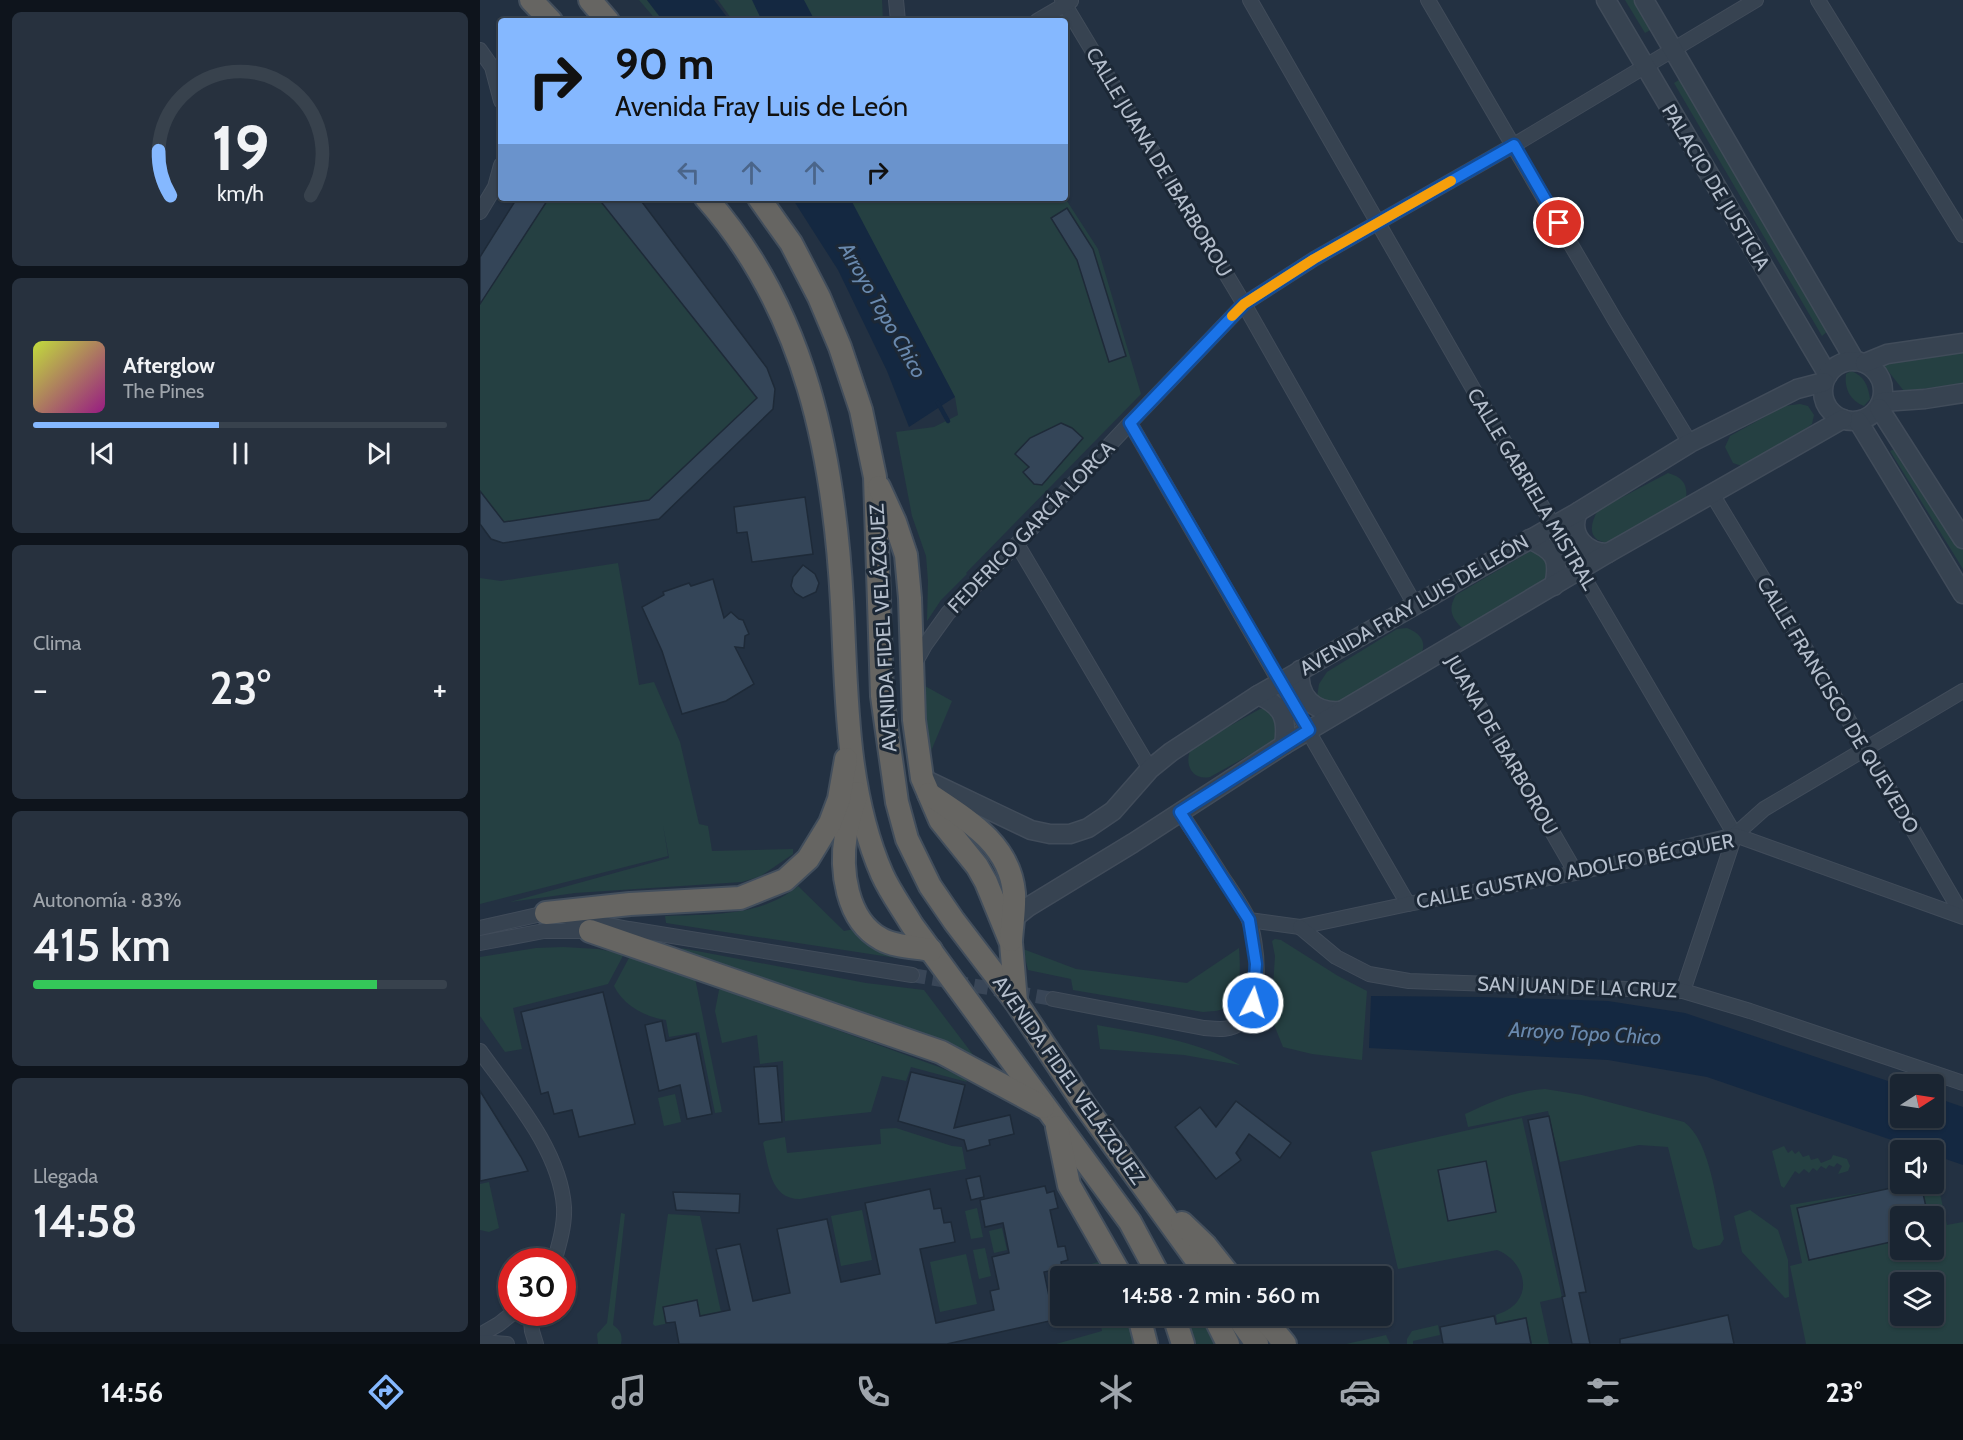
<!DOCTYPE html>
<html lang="es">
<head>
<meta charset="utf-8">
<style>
	body { margin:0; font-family:Cabin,sans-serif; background:#27313e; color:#f1f3f6; height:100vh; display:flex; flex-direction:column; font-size:22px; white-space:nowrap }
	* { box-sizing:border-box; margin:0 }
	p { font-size:20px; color:#9fa5ac }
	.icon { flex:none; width:33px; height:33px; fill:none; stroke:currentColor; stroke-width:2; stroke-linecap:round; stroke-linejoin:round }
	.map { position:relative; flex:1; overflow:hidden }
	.panel { display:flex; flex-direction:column; gap:12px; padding:12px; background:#0e141c; width:480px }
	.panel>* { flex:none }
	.guide { position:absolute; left:18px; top:18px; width:570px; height:183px; border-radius:6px; box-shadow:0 2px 4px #0004,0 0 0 2px #38424d; background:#85b8ff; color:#111; overflow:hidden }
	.needle { width:39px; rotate:78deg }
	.buttons { position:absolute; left:1410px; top:1074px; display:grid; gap:12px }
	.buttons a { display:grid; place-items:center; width:54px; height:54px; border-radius:6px; background:#1a2532; box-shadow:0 2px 4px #0004,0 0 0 2px #38424d; font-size:30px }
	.speed { position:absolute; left:18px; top:1248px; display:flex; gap:12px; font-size:30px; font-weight:700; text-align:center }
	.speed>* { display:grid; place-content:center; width:78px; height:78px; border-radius:50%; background:#1a2532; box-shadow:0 2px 4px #0004,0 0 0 2px #38424d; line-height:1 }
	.speed .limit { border:9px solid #d22; background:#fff; color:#111 }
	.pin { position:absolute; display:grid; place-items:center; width:51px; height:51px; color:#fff; margin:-26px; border:3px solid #fff; border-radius:50%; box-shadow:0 2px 6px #0007 }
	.me { position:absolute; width:66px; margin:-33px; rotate:5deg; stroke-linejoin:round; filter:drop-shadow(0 0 4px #0008) }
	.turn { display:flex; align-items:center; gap:21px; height:126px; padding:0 18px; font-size:27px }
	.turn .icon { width:78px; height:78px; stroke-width:2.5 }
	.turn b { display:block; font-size:42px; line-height:51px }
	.lanes { display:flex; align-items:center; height:57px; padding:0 18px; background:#0003; justify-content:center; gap:30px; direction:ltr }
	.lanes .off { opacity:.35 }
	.big { font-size:45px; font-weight:600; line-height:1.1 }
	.panel .widget { flex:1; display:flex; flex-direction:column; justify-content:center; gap:9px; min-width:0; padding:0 21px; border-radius:9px; background:#27313e }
	.panel .dial { align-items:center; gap:0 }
	.dial svg { height:156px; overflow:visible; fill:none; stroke:#38424d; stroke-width:7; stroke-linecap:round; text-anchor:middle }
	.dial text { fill:#f1f3f6; stroke:none }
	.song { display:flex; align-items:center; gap:18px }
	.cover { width:72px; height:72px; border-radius:9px; background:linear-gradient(135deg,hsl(70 70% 55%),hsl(310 70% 35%)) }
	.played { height:6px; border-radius:3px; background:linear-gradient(90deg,#85b8ff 45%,#38424d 45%) }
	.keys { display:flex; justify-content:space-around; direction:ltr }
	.heat { display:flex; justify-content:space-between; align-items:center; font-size:33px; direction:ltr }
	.charge { height:9px; border-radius:4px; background:linear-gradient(90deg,#34c759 83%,#38424d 0) }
	.trip { position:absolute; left:570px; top:1266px; width:342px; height:60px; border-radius:6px; background:#1a2532; box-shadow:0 2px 4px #0004,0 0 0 2px #38424d; font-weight:600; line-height:60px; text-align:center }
	.tabs { display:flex; height:96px; justify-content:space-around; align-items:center; background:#0a0f14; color:#9fa5ac }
	.tabs .icon { width:42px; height:42px }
	.tabs .current { color:#85b8ff }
	.tabs b { font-size:27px; color:#f1f3f6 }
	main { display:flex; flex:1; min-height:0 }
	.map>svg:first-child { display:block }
</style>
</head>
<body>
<main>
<section class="panel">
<div class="widget dial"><svg viewBox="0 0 100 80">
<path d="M14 69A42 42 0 1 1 86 69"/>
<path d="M14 69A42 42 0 0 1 8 46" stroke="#85b8ff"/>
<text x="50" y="56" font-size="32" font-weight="700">19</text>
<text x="50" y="72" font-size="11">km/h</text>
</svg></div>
<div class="widget">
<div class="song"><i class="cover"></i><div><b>Afterglow</b><p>The Pines</p></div></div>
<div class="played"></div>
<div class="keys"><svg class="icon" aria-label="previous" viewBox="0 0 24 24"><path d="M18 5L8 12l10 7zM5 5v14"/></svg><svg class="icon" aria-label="pause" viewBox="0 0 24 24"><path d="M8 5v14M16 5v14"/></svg><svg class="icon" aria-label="next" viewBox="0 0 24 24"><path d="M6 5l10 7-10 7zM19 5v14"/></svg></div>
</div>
<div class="widget"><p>Clima</p>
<div class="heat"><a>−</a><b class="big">23°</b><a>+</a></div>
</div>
<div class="widget"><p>Autonomía · 83%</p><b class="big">415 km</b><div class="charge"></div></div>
<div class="widget"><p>Llegada</p><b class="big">14:58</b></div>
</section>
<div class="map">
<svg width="1483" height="1344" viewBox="0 0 1483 1344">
	<rect width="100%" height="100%" fill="#233142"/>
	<g fill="#254042" fill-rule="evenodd">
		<polygon points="159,0 167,0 183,21 177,21"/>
		<polygon points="238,0 402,0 403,21 253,21"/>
		<polygon points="1145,0 1155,0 1172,29 1165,33"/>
		<polygon points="1202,78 1349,330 1342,336 1194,83"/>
		<path d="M37 198H159L287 368C294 382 296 393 293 409L179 519 23 543 11 539 0 524V257Z"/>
		<polygon points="369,198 585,198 618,249 661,394 486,573 487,574 461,600 447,621 448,581 446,556 432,516 416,432 454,427 478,415 475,397"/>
		<polygon points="1483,350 1483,384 1424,391 1401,362"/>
		<path d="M1371 371C1384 376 1388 385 1390 399L1384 406C1370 401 1364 388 1366 374Z"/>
		<polygon points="1320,404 1328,406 1334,415 1332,424 1319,434 1271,462 1262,466 1253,463 1245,447 1250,436 1304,406"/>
		<polygon points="1419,447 1483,550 1483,569 1410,451"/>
		<path d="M1188 473C1202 477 1208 484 1206 499L1137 543C1111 545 1106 531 1118 510Z"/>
		<path d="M1049 552H1056L1070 562 1068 583 992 627H981C971 617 968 608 976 595Z"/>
		<polygon points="138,563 159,685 174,682 200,742 219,824 228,826 232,851 313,849 313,854 281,876 262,882 95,893 30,902 189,858 183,825 188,856 0,904 0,578 21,581"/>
		<path d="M927 628C942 634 948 644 939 658L855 706 837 697 839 684 847 672 917 629Z"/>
		<polygon points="445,686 472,701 451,751 447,729"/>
		<path d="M780 709H788L800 716 798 739 730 777C711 781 703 762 712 747Z"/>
		<path d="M318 886 364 931 374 929 397 950 419 953 423 959 186 923 185 916C231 914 281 917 318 886Z"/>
		<polygon points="795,939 801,940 858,976 887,991 882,1060 832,1054 803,1047 791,1017 795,956 792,941"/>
		<polygon points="83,947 118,949 144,954 128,984 33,1008 42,1049 25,1052 0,1016 0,957 56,948"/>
		<polygon points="201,948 386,983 444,990 494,1056 457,1039 209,954"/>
		<path d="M759 948C760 966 763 996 746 1007 740 1012 730 1011 723 1012L593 990 591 979 548 970 543 949 596 969 707 983Z"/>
		<path d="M150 956 215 978 242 1112 235 1113 219 1032 189 1037 186 1020C165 1017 143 1005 134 986Z"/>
		<polygon points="244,989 459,1067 483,1077 487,1082 431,1067 426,1081 402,1076 391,1112 305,1121 303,1061 280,1064 277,1035 242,1043 235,1011 239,990"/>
		<path d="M617 1025C666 1034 716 1040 760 1065L704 1055 620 1049Z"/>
		<path d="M1065 1089 1102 1095 1204 1122C1231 1141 1237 1207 1244 1239L1240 1245 1218 1250 1213 1247 1188 1147 1159 1145 1080 1162 1068 1111 988 1127 985 1114C1013 1101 1034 1091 1065 1089Z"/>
		<polygon points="195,1094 201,1122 184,1126 178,1098"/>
		<path d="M1042 1118 1082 1297 1060 1302 1069 1344H1052L1046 1317 1017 1323 1016 1315C1024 1312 1031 1309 1037 1302 1052 1283 1037 1257 1017 1250L918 1269 891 1152Z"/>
		<path d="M416 1128 472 1146 482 1147 486 1169 320 1199C290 1199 289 1167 283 1143L285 1141 305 1137 307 1153 401 1144 400 1129Z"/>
		<polygon points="1304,1146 1308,1153 1312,1150 1315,1154 1319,1151 1323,1157 1329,1155 1331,1160 1338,1158 1341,1163 1351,1159 1353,1155 1367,1159 1370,1166 1368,1171 1358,1174 1362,1166 1357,1163 1354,1167 1349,1165 1346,1169 1341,1166 1337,1171 1333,1168 1329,1173 1324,1169 1319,1174 1315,1171 1304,1188 1301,1186 1292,1151"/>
		<path d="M1454 1180H1457L1467 1225 1483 1222V1344H1326L1310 1266 1322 1263 1310 1205 1435 1184H1454ZM1420 1216H1454V1250H1420ZM1420 1282H1454V1316H1420Z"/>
		<polygon points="9,1182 19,1228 9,1232 0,1230 0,1184"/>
		<polygon points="497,1208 503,1237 491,1239 485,1211"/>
		<polygon points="382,1210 392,1260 361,1266 351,1216"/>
		<polygon points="1270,1210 1298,1230 1308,1260 1309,1297 1305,1298 1262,1252 1254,1216"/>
		<path d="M141 1213 145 1214 133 1325C140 1330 143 1335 141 1344H118L117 1334 127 1323Z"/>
		<polygon points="188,1214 220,1216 241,1312 175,1326 173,1324"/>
		<polygon points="522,1228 527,1250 514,1253 509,1231"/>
		<polygon points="505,1248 511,1276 499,1279 493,1250"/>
		<polygon points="486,1254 497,1304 460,1312 450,1262"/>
		<polygon points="618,1262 628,1276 611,1276 608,1265"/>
		<polygon points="619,1316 646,1316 655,1344 576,1344 622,1331"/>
		<polygon points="705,1316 722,1316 739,1344 715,1344"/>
		<polygon points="958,1325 960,1335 933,1341 933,1344 927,1344 927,1339 932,1331"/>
		<polygon points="906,1335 910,1344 866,1344"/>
	</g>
	<g fill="#142841">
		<polygon points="167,0 234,0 250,21 183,21"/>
		<polygon points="272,0 324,0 335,21 282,21"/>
		<polygon points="312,198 370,198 475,397 429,427 407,371 358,270"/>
		<polygon points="891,996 1001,997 1128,1001 1205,1013 1420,1085 1420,1118 1454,1118 1454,1097 1483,1107 1483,1165 1454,1155 1454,1150 1441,1150 1227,1077 1128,1060 889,1048"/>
	</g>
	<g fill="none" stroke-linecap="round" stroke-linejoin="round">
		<polyline stroke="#142841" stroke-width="4.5" points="458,403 468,421"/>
	</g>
	<g fill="#344558" stroke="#1e2a38" stroke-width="1.5">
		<polygon points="37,198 69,198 0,304 0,257"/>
		<polygon points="118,198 159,198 287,368 295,389 293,409 179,519 23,543 11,539 0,524 0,491 24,522 169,500 277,398"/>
		<polygon points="587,208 613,249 646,356 629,362 597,260 571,218"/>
		<polygon points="581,423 592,428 603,438 562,485 554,484 543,472 549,467 535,454 550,438"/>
		<polygon points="325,497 333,554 272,562 267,532 257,533 254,507"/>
		<polygon points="323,565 335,574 339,583 336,592 323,598 315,593 311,586 313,577"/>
		<polygon points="233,579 244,618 251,612 259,619 263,620 269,634 265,636 264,648 255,647 274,684 246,701 202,714 182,651 162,607 184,595 183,592 209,583 211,586"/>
		<polygon points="123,992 155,1124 99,1137 92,1110 74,1114 68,1092 61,1094 41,1012"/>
		<polygon points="182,1021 186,1041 216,1034 232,1114 207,1119 200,1085 179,1091 165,1025"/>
		<polygon points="297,1066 302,1122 279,1124 274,1067"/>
		<polygon points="431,1072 485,1085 474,1128 530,1115 534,1134 509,1140 510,1145 487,1151 484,1140 418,1121"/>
		<polygon points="0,1091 41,1157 48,1171 0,1181"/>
		<polygon points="756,1101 811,1143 800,1158 769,1134 756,1153 761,1160 736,1179 695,1127 720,1107 736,1127"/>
		<polygon points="1069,1116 1106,1292 1099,1293 1110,1344 1092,1344 1082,1297 1085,1296 1048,1120"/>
		<polygon points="1006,1161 1016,1212 968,1221 958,1170"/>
		<polygon points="500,1176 504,1197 491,1200 486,1179"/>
		<polygon points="1430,1184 1441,1184 1448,1216 1420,1216 1420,1240 1329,1260 1317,1208"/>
		<polygon points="565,1186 567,1193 574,1191 578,1208 570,1210 578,1247 585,1246 588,1260 581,1262 582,1268 564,1272 574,1320 467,1344 199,1344 195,1322 186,1323 183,1307 217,1300 220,1316 250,1310 236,1249 260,1244 273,1301 310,1293 297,1229 347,1219 361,1282 400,1274 385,1203 450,1189 454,1209 461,1208 464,1223 471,1222 475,1242 440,1249 456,1323 514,1310 510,1291 519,1289 512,1257 529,1253 523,1223 505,1227 500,1200"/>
		<polygon points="193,1192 260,1194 259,1213 196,1210"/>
		<polygon points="1248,1315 1254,1344 1140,1344 1140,1339"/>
		<polygon points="1014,1316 1016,1324 1046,1318 1051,1344 963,1344 960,1327"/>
	</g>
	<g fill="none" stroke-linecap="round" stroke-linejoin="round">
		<polyline stroke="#394657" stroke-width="14" stroke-dasharray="14 7" stroke-linecap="butt" points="432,975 573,999"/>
		<g stroke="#414c5a" stroke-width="16">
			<g id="minor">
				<polyline points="416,0 418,21"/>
				<polyline points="582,0 764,304 935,605"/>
				<polyline points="770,0 995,392 1255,835 1203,991"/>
				<polyline points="948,0 1135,320 1210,443"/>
				<polyline points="1338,0 1483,235"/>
				<polyline points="557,21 591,1"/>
				<polyline points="0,50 12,67 21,101"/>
				<polyline points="0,212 15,187 21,165"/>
				<polyline points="650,423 928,904"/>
				<polyline points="1232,494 1386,749 1483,916"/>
				<polyline points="537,544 670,769"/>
				<polyline points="966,649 1096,873"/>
				<polyline points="435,663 445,645 468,613 537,544 650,423 764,304 834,259 1034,145 1276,0"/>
				<polyline points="1255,835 1284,809 1483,691"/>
				<polyline points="769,920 820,927 928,904 1096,873 1255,835 1483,917"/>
				<polyline points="820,927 856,957 889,974 929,981 1203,991 1270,1011 1483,1083"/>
				<polyline points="0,928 66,913 149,929 432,975"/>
				<polyline points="0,943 64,931 117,931"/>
				<path d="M573 999 724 1028C737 1029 750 1031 760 1023 784 1006 778 941 768 918 761 904 752 891 743 878 729 856 715 834 700 812"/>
				<path d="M0 1051C32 1096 80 1150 84 1207 85 1225 79 1245 74 1262"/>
				<polyline points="50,1312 52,1331 56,1344"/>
				<polyline points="0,1335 19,1324 34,1312"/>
				<polyline points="0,1342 27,1344"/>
			</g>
		</g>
		<g stroke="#414c5a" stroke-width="21">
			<g id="tertiary">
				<polyline points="1126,0 1348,375"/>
				<polyline points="1164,0 1375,361"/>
				<circle cx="1373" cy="391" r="30"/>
				<polyline points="1385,363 1407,354 1483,343"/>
				<polyline points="1402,402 1445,399 1483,393"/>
				<polyline points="1399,408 1483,539"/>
				<polyline points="1378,421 1483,594"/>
				<path d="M1098 512C1088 535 1106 553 1128 553"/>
				<path d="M1049 539C1075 551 1080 558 1074 586"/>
				<path d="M820 670C817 697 835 713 860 711"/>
				<path d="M778 695C803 706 808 718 804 745"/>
				<polyline points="442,778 551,830 570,834 590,834 608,828 633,811 670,769 691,752 778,695 1098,512 1210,443 1317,389 1344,382"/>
				<polyline points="533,919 548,907 653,843 804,745 1128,553 1363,419"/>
			</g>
		</g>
		<g stroke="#424e5c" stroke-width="26">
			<g id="trunk">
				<polyline points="51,0 71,21"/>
				<polyline points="110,0 128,21"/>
				<path d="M226 198C326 311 354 456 362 602 367 693 365 789 402 874 410 892 422 908 432 925L650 1222 679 1276"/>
				<polyline points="279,198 311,243 339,297 360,347 381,410 395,477 402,696 417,802 427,839 450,886 474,921 536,1002 603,1103 728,1276"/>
				<polyline points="399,487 415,522 426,555 430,598 434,720 442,778 460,820 497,866 506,882 531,943 536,1002"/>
				<path d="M377 793C373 806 368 820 366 834 360 869 366 920 401 939 415 947 436 947 451 950"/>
				<path d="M449 794C486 819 530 844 534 893 535 909 532 925 531 940"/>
				<polyline points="66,913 150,904 260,898 305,880 328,859 350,823 359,799 366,759"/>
				<polyline points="110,931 461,1052 563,1107"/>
				<polyline points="577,1127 589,1185 641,1276"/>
				<polyline points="702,1223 726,1246 750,1276"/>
				<polyline points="659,1316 666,1344"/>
				<polyline points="694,1316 703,1344"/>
				<polyline points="734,1316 748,1344"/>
				<polyline points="757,1316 777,1344"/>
				<polyline points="782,1316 805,1344"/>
			</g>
		</g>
		<use href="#minor" stroke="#374351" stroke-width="14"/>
		<use href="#tertiary" stroke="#374351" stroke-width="18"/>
		<use href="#trunk" stroke="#666562" stroke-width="22"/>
	</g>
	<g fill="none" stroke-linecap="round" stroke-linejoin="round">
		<g stroke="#114b97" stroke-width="15">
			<polyline id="route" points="773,1003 776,964 769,920 700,812 829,730 650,423 764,304 834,259 1034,145 1079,223"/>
		</g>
		<use href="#route" stroke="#1a73e8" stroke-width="10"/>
		<polyline stroke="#f59e0b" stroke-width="10" points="752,316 764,304 834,259 971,181"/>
	</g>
	<g text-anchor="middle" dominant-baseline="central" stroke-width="6" stroke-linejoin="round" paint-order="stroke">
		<g font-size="20" fill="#b4becc" stroke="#1c2836">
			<text transform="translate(679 162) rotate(59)">CALLE JUANA DE IBARBOROU</text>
			<text transform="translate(1236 187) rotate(59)">PALACIO DE JUSTICIA</text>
			<text transform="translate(1052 489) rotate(59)">CALLE GABRIELA MISTRAL</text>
			<text transform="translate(551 527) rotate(-46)">FEDERICO GARCÍA LORCA</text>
			<text transform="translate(934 605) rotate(-30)">AVENIDA FRAY LUIS DE LEÓN</text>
			<text transform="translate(403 628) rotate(-93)">AVENIDA FIDEL VELÁZQUEZ</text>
			<text transform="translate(1358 705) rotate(59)">CALLE FRANCISCO DE QUEVEDO</text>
			<text transform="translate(1022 745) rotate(60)">JUANA DE IBARBOROU</text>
			<text transform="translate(1095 871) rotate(-11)">CALLE GUSTAVO ADOLFO BÉCQUER</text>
			<text transform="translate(1097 987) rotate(2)">SAN JUAN DE LA CRUZ</text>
			<text transform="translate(589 1080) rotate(55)">AVENIDA FIDEL VELÁZQUEZ</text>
		</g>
		<g font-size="21" font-style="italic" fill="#6989ae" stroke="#1c2836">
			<text transform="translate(403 310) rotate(60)">Arroyo Topo Chico</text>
			<text transform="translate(1105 1033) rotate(3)">Arroyo Topo Chico</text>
		</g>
	</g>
</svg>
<div class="buttons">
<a><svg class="needle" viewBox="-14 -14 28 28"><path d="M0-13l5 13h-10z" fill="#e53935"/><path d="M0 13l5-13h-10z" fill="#9fa5ac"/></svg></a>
<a><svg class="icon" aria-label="sound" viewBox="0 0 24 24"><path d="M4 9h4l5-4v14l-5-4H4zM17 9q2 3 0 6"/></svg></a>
<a><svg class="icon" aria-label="search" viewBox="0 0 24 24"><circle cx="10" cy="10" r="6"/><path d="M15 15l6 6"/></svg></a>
<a><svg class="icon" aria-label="layers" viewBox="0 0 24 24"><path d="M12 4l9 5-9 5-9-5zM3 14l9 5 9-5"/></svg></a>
</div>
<div class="speed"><div class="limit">30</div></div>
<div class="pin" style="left:1079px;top:223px;background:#d93025"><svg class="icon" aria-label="arrive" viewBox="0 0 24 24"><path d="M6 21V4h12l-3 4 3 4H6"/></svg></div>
<svg class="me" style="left:773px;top:1003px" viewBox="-20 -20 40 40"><circle r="17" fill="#1a73e8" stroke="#fff" stroke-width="3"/><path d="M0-11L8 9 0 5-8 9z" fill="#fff"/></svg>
<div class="trip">14:58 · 2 min · 560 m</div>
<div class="guide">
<div class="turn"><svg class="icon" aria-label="right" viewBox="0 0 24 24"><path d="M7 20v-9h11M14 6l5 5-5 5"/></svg><div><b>90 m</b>Avenida Fray Luis de León</div></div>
<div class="lanes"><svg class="icon off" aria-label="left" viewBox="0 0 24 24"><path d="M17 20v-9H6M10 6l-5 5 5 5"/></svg><svg class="icon off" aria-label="ahead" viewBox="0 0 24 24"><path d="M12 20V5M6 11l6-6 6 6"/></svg><svg class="icon off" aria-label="ahead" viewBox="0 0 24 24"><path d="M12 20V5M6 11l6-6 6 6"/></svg><svg class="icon" aria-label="right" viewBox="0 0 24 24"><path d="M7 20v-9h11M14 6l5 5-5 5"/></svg></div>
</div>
</div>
</main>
<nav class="tabs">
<b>14:56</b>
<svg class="icon current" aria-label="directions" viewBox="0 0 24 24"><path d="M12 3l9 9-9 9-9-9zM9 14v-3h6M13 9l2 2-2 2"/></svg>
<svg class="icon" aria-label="music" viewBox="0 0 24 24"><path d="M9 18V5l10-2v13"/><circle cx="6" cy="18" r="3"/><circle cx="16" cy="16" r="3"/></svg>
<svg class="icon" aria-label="phone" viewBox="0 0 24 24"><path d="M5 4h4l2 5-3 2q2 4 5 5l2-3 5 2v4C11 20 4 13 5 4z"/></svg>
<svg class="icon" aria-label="climate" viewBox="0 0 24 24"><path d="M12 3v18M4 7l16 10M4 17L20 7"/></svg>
<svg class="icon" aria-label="car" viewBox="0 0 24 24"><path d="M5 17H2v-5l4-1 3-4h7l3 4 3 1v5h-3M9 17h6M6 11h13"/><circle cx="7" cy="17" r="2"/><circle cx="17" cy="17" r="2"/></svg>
<svg class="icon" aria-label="filters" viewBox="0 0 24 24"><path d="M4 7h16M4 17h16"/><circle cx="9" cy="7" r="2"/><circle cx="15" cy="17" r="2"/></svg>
<b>23°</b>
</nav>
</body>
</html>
